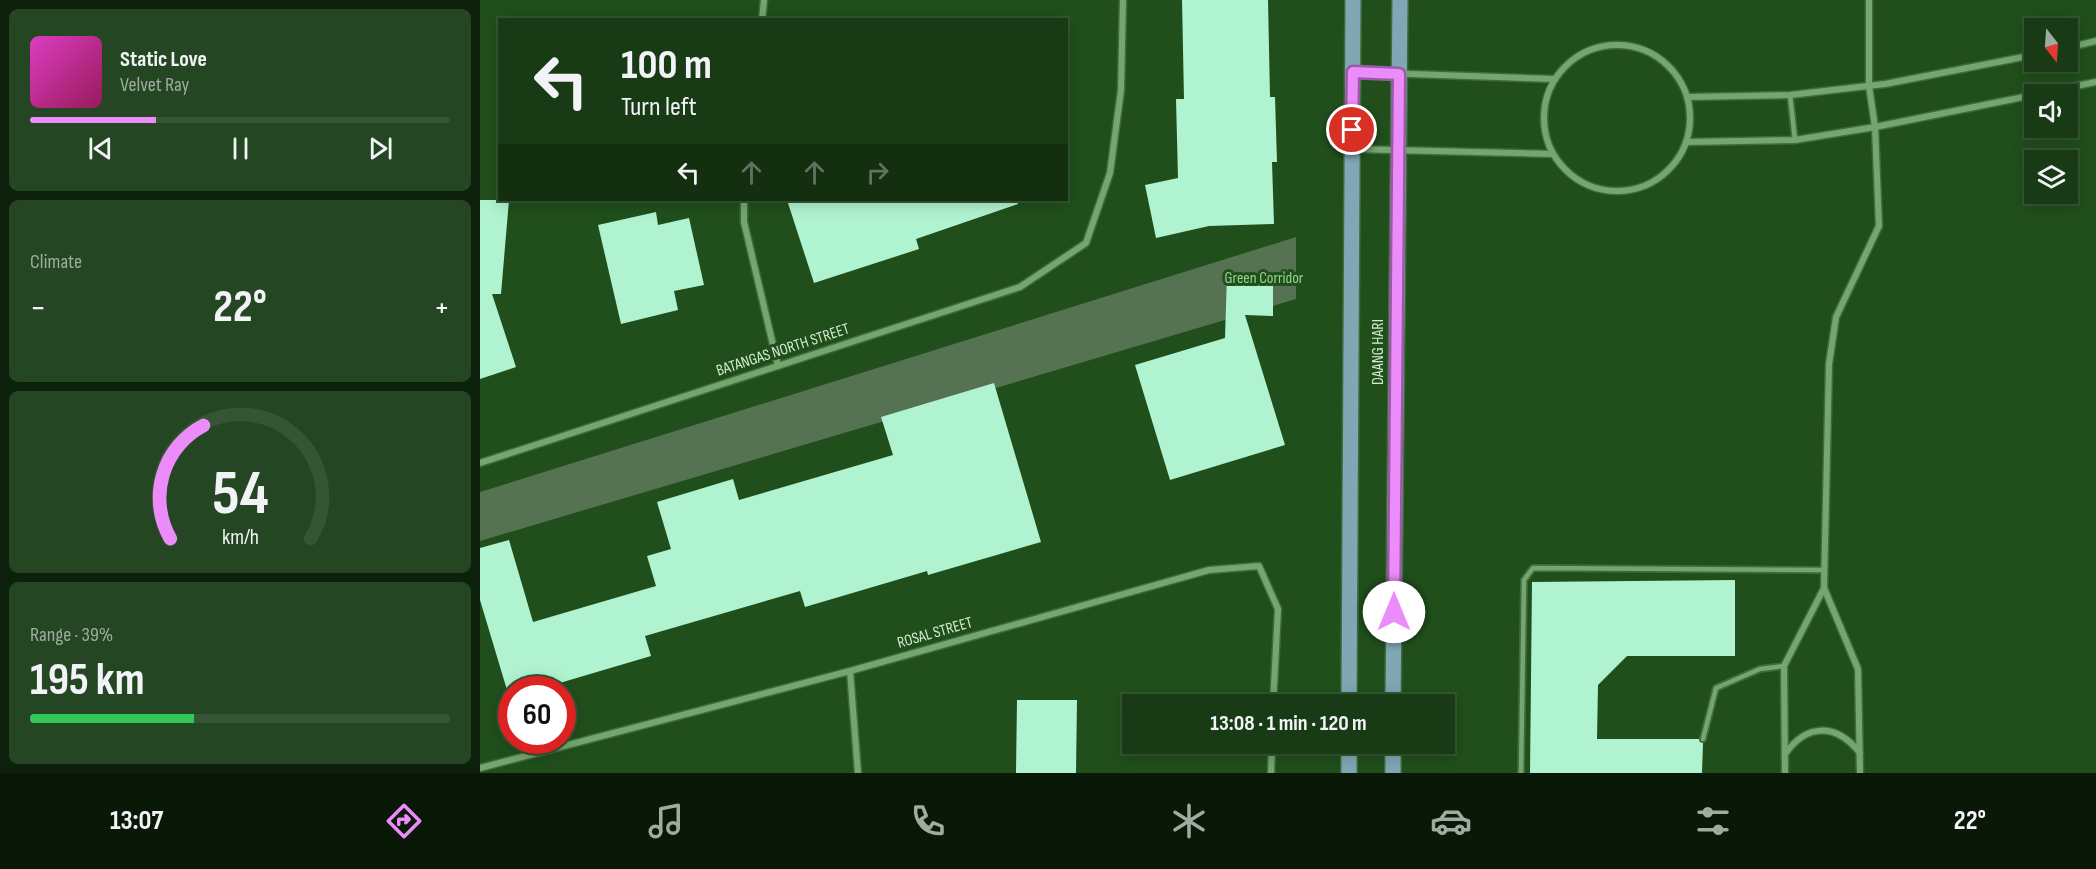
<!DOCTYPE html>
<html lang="en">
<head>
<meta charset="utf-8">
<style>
	body { margin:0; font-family:"Sofia Sans Condensed",sans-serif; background:#254622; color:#f1f3f6; height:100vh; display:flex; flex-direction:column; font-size:22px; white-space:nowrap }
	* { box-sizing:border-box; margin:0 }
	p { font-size:20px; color:#9fada0 }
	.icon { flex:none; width:33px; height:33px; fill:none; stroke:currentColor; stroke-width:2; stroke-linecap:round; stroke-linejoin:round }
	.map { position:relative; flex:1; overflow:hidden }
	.panel { display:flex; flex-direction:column; gap:9px; padding:9px; background:#0d200c; width:480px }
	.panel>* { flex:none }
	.top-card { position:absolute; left:18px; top:18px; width:570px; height:183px; border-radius:0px; box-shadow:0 3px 15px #0003,0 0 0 2px #365534; background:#183b15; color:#f1f3f6; overflow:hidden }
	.needle { width:39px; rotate:163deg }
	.controls { position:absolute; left:1544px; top:18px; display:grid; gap:12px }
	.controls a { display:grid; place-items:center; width:54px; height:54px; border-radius:0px; background:#183b15; box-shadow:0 3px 15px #0003,0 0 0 2px #365534; font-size:30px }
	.speed { position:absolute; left:18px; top:676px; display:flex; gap:12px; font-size:30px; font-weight:700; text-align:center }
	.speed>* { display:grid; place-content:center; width:78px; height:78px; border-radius:50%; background:#183b15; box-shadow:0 3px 15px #0003,0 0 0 2px #365534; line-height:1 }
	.speed .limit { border:9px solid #d22; background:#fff; color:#111 }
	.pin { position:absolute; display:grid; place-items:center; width:51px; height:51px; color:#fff; margin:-26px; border:3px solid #fff; border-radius:50%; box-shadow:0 2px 6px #0007 }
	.me { position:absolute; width:66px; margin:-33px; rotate:0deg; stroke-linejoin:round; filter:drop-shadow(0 0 4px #0008) }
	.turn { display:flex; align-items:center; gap:21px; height:126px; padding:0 24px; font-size:27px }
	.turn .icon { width:78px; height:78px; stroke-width:2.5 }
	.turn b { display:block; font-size:42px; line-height:51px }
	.lanes { display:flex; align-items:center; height:57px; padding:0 24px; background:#0003; justify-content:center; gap:30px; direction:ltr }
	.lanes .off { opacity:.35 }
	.big { font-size:45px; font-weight:700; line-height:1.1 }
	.panel .widget { flex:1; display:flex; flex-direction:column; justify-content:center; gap:9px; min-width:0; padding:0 21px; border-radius:9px; background:#254622 }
	.panel .dial { align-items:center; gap:0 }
	.dial svg { height:156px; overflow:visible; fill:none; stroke:#365534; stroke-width:7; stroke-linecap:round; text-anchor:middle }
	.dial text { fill:#f1f3f6; stroke:none }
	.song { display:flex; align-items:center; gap:18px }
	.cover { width:72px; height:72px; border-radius:9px; background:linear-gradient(135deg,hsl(310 70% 55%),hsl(330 70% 35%)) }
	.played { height:6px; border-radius:3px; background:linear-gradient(90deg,#ec8cfb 30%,#365534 30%) }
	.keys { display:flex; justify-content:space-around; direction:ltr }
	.heat { display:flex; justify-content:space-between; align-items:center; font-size:33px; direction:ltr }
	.charge { height:9px; border-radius:4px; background:linear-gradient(90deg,#34c759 39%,#365534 0) }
	.trip { position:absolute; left:642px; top:694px; width:333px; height:60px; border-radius:0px; background:#183b15; box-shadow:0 3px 15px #0003,0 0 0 2px #365534; font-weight:700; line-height:60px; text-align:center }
	.menu { display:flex; height:96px; justify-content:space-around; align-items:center; background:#0a1808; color:#9fada0 }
	.menu .icon { width:42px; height:42px }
	.menu .active { color:#ec8cfb }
	.menu b { font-size:27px; color:#f1f3f6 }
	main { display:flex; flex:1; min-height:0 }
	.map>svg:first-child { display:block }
</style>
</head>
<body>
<main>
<section class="panel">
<div class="widget">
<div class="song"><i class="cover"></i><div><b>Static Love</b><p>Velvet Ray</p></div></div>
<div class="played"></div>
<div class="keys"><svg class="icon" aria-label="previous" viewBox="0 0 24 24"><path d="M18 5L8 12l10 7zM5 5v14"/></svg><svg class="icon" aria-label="pause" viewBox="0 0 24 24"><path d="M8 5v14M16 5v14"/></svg><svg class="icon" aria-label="next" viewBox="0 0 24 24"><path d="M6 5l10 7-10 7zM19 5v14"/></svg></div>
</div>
<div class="widget"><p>Climate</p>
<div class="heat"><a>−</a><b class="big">22°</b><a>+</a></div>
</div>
<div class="widget dial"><svg viewBox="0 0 100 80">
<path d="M14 69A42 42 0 1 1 86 69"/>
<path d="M14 69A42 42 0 0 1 31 11" stroke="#ec8cfb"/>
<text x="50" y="56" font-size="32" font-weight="700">54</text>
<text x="50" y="72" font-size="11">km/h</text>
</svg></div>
<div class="widget"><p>Range · 39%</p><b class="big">195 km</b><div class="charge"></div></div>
</section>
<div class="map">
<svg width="1616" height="773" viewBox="0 0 1616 773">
	<rect width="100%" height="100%" fill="#204f1c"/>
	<polygon fill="#557252" points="816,237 816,299 0,541 0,492"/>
	<g fill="#b0f3d1">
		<polygon points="702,0 788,0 790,97 795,97 797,162 792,162 794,224 729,226 676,238 665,185 698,178 696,99 704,99"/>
		<polygon points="0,200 29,200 21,294 12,294 36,367 0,379"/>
		<polygon points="307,200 537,200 538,204 436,239 439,249 334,283"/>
		<polygon points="176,212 178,225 209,218 224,285 194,291 198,310 141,324 118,225"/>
		<polygon points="752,273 756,286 793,286 793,316 765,315 805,445 690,480 655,365 745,338 747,274"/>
		<polygon points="514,383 561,542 448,575 447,571 325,607 320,591 165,636 171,656 56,690 27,690 0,600 0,548 29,540 53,622 176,586 167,556 191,549 177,502 253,479 259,500 413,455 401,417"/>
		<polygon points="1255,580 1255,656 1147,656 1118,685 1117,739 1219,739 1223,743 1222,773 1050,773 1052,582"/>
		<polygon points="537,700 597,700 596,773 536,773"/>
	</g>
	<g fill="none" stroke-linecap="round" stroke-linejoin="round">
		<g stroke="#406b3e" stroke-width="8">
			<g id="lane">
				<polyline points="1310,95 1315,140"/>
				<polyline points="1223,739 1236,688 1280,669 1304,666"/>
				<polyline points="1041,773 1044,580 1053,568 1344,570"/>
			</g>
		</g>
		<g stroke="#406b3e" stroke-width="9">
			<g id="street">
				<polyline points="282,20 284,0"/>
				<circle cx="1137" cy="118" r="73"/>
				<polyline points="1587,48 1616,41"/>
				<polyline points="874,72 1075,79"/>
				<polyline points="1557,94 1616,82"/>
				<polyline points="1208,97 1310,95 1405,84 1554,55"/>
				<polyline points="1207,142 1315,140 1395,127 1554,95"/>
				<polyline points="872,149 1072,154"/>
				<polyline points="264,200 264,222 298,366"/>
				<polyline points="0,463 540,287 606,243 630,173 641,90 643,0"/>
				<polyline points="370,671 378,773"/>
				<path d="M1305 754C1327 723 1356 723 1380 753"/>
				<polyline points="0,768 370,671 729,570 779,566 798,609 793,705"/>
				<polyline points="791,773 792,744"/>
				<polyline points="1305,773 1304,666 1344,588"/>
				<polyline points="1380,773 1378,669 1344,588 1349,364 1356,317 1399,226 1395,127 1389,86 1389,0"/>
			</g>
		</g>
		<g stroke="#406b3e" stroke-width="18">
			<g id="primary">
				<polyline points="869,705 873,0"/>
				<polyline points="913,705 920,0"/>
				<polyline points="869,773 869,744"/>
				<polyline points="913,773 913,744"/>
			</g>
		</g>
		<use href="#lane" stroke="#74a66f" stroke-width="4.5"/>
		<use href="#street" stroke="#74a66f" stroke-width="6"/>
		<use href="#primary" stroke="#7fa7b4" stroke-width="15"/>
	</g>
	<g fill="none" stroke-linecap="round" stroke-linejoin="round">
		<g stroke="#995ba3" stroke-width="15">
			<polyline id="route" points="872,130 873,72 919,74 914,612"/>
		</g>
		<use href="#route" stroke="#ec8cfb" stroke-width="10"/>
	</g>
	<g text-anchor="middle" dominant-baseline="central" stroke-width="6" stroke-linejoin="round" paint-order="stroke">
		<g font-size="16" fill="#97d390" stroke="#204f1c">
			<text x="784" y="278">Green Corridor</text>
		</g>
		<g font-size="16" fill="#d2eccf" stroke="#204f1c">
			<text transform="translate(303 350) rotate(-18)">BATANGAS NORTH STREET</text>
			<text transform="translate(898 352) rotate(-90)">DAANG HARI</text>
			<text transform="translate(455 633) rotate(-16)">ROSAL STREET</text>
		</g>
	</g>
</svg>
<div class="controls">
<a><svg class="needle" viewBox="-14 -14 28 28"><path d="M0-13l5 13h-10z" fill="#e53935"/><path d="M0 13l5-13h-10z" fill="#9fada0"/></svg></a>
<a><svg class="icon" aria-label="sound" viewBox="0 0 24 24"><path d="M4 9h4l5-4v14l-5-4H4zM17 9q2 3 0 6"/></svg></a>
<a><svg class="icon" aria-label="layers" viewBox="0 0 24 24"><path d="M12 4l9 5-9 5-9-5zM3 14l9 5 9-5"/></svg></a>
</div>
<div class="speed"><div class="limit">60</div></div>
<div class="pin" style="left:872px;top:130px;background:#d93025"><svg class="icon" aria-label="arrive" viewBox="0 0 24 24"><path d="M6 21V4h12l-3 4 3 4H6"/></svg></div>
<svg class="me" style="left:914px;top:612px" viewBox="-20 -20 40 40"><circle r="19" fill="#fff"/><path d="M0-13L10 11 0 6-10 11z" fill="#ec8cfb"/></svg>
<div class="trip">13:08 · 1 min · 120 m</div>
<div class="top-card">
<div class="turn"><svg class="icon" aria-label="left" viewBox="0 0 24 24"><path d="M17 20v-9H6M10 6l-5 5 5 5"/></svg><div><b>100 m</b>Turn left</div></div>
<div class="lanes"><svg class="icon" aria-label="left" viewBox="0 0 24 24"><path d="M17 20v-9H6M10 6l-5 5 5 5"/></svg><svg class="icon off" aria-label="ahead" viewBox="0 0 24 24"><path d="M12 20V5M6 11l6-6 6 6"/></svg><svg class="icon off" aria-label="ahead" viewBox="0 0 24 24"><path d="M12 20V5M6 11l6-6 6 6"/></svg><svg class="icon off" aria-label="right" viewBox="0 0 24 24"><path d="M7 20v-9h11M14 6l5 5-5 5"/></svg></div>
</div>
</div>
</main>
<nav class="menu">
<b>13:07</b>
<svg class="icon active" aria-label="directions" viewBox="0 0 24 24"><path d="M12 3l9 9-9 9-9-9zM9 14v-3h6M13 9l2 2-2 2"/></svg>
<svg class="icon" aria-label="music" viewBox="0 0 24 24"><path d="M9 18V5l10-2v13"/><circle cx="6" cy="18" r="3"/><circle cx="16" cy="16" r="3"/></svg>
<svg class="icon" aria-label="phone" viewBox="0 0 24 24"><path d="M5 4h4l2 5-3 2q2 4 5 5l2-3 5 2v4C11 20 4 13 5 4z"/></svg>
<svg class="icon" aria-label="climate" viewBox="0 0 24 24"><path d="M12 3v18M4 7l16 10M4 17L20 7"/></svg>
<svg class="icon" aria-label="car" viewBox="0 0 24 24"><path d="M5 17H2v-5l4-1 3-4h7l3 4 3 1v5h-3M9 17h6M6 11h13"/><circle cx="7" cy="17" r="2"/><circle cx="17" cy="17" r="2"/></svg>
<svg class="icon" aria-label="filters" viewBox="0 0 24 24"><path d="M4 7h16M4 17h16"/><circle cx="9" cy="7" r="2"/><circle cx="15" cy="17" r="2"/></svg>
<b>22°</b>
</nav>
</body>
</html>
